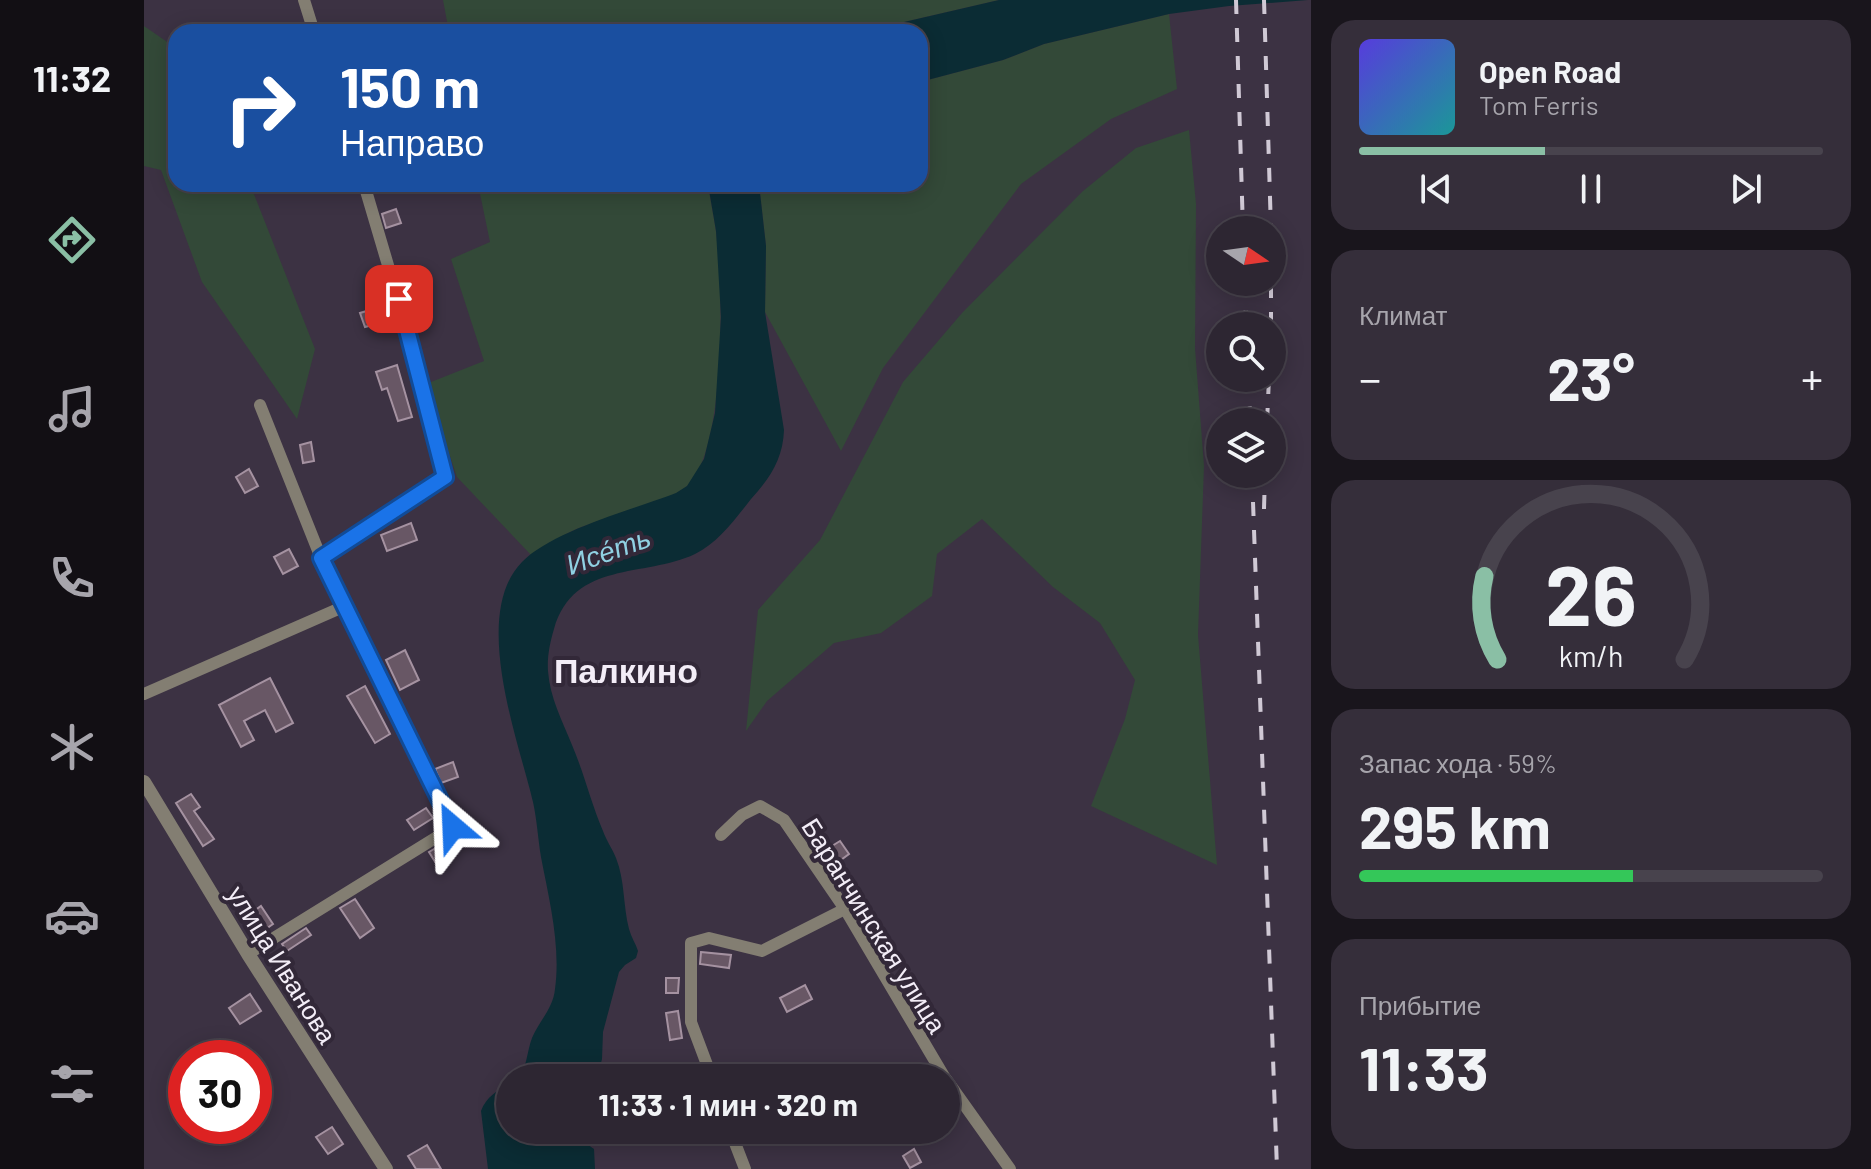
<!DOCTYPE html>
<html lang="ru">
<head>
<meta charset="utf-8">
<style>
	body { margin:0; font-family:Barlow,sans-serif; background:#352e3a; color:#f1f3f6; height:100vh; display:flex; flex-direction:column; font-size:30px; white-space:nowrap }
	* { box-sizing:border-box; margin:0 }
	p { font-size:26px; color:#a7a5ac }
	.icon { flex:none; width:44px; height:44px; fill:none; stroke:currentColor; stroke-width:2; stroke-linecap:round; stroke-linejoin:round }
	.map { position:relative; flex:1; overflow:hidden }
	.details { display:flex; flex-direction:column; gap:20px; padding:20px; background:#19151c; width:560px }
	.details>* { flex:none }
	.guide { position:absolute; left:24px; top:24px; width:760px; height:168px; border-radius:24px; box-shadow:0 4px 20px #0003,0 0 0 2px #48434d; background:#1a4fa0; color:#fff; overflow:hidden }
	.needle { width:52px; rotate:103deg }
	.controls { position:absolute; left:1062px; top:216px; display:grid; gap:16px }
	.controls a { display:grid; place-items:center; width:80px; height:80px; border-radius:50%; background:#2d2632; box-shadow:0 4px 20px #0003,0 0 0 2px #48434d; font-size:40px }
	.speed { position:absolute; left:24px; top:1040px; display:flex; gap:16px; font-size:40px; font-weight:700; text-align:center }
	.speed>* { display:grid; place-content:center; width:104px; height:104px; border-radius:50%; background:#2d2632; box-shadow:0 4px 20px #0003,0 0 0 2px #48434d; line-height:1 }
	.speed .limit { border:12px solid #d22; background:#fff; color:#111 }
	.pin { position:absolute; display:grid; place-items:center; width:68px; height:68px; color:#fff; margin:-34px; border-radius:16px; box-shadow:0 4px 12px #0006 }
	.me { position:absolute; width:88px; margin:-44px; rotate:334deg; stroke-linejoin:round; filter:drop-shadow(0 0 6px #0008) }
	.turn { display:flex; align-items:center; gap:28px; height:168px; padding:0 40px; font-size:36px }
	.turn .icon { width:104px; height:104px; stroke-width:2.5 }
	.turn b { display:block; font-size:56px; line-height:68px }
	.big { font-size:60px; font-weight:700; line-height:1.1 }
	.details .card { flex:1; display:flex; flex-direction:column; justify-content:center; gap:12px; min-width:0; padding:0 28px; border-radius:24px; background:#352e3a }
	.details .dial { align-items:center; gap:0 }
	.dial svg { height:208px; overflow:visible; fill:none; stroke:#48434d; stroke-width:7; stroke-linecap:round; text-anchor:middle }
	.dial text { fill:#f1f3f6; stroke:none }
	.song { display:flex; align-items:center; gap:24px }
	.cover { width:96px; height:96px; border-radius:12px; background:linear-gradient(135deg,hsl(250 70% 55%),hsl(180 70% 35%)) }
	.played { height:8px; border-radius:4px; background:linear-gradient(90deg,#8abfa5 40%,#48434d 40%) }
	.keys { display:flex; justify-content:space-around; direction:ltr }
	.heat { display:flex; justify-content:space-between; align-items:center; font-size:44px; direction:ltr }
	.charge { height:12px; border-radius:6px; background:linear-gradient(90deg,#34c759 59%,#48434d 0) }
	.trip { position:absolute; left:352px; top:1064px; width:464px; height:80px; border-radius:40px; background:#2d2632; box-shadow:0 4px 20px #0003,0 0 0 2px #48434d; font-weight:700; line-height:80px; text-align:center }
	main { display:flex; flex:1; min-height:0 }
	.tabs { display:flex; flex-direction:column; width:144px; justify-content:space-around; align-items:center; background:#120f14; color:#a7a5ac }
	.tabs .icon { width:56px; height:56px }
	.tabs .on { color:#8abfa5 }
	.tabs b { font-size:36px; color:#f1f3f6 }
	.map>svg:first-child { display:block }
</style>
</head>
<body>
<main>
<nav class="tabs">
<b>11:32</b>
<svg class="icon on" aria-label="directions" viewBox="0 0 24 24"><path d="M12 3l9 9-9 9-9-9zM9 14v-3h6M13 9l2 2-2 2"/></svg>
<svg class="icon" aria-label="music" viewBox="0 0 24 24"><path d="M9 18V5l10-2v13"/><circle cx="6" cy="18" r="3"/><circle cx="16" cy="16" r="3"/></svg>
<svg class="icon" aria-label="phone" viewBox="0 0 24 24"><path d="M5 4h4l2 5-3 2q2 4 5 5l2-3 5 2v4C11 20 4 13 5 4z"/></svg>
<svg class="icon" aria-label="climate" viewBox="0 0 24 24"><path d="M12 3v18M4 7l16 10M4 17L20 7"/></svg>
<svg class="icon" aria-label="car" viewBox="0 0 24 24"><path d="M5 17H2v-5l4-1 3-4h7l3 4 3 1v5h-3M9 17h6M6 11h13"/><circle cx="7" cy="17" r="2"/><circle cx="17" cy="17" r="2"/></svg>
<svg class="icon" aria-label="filters" viewBox="0 0 24 24"><path d="M4 7h16M4 17h16"/><circle cx="9" cy="7" r="2"/><circle cx="15" cy="17" r="2"/></svg>
</nav>
<div class="map">
<svg width="1167" height="1169" viewBox="0 0 1167 1169">
	<rect width="100%" height="100%" fill="#3c3243"/>
	<g fill="#334938">
		<polygon points="299,0 855,0 717,32 305,32"/>
		<polygon points="1025,14 1033,89 967,119 877,184 739,368 697,451 621,312 622,246 615,184 776,184 776,82 859,60 900,44"/>
		<polygon points="0,26 32,48 32,184 106,184 171,349 153,419 58,282 17,170 0,166"/>
		<polygon points="1045,130 1052,204 1051,348 1060,466 1054,635 1073,865 947,806 981,719 991,680 956,623 909,587 838,519 793,554 788,596 737,633 690,643 623,701 602,731 614,610 676,540 759,382 818,313 939,191 992,148"/>
		<path d="M334 184H564C566 200 570 216 572 232 579 283 583 453 542 487 523 502 465 517 440 526 421 533 404 545 387 555L313 477 282 384 340 361 307 259 346 242Z"/>
	</g>
	<g fill="#0b2c34">
		<polygon points="855,0 1164,0 1085,6 1025,14 900,44 859,60 776,82 776,32 717,32"/>
		<path d="M564 184H615L622 246 621 312 640 430C639 459 626 478 607 499 592 518 574 543 551 554 500 578 430 560 410 629 406 642 403 657 404 671 406 698 418 720 428 745 440 773 447 803 459 831 462 840 468 848 472 858 481 880 479 906 485 929 487 937 492 944 494 951L492 958 481 965 475 972 459 1032 458 1059 453 1078H375C383 1067 383 1051 388 1038 395 1021 409 1009 411 989 417 946 405 899 397 857 394 839 393 820 389 802 375 742 326 615 378 562 408 531 490 509 532 493L543 486 560 459 571 413 577 317 572 231Z"/>
		<path d="M366 1083V1130H436L437 1140 450 1149 451 1169H344L337 1111C342 1097 354 1090 366 1083Z"/>
	</g>
	<g fill="#685765" stroke="#a592a1" stroke-width="2">
		<polygon points="252,209 257,223 242,228 238,214"/>
		<polygon points="236,307 240,322 221,327 216,313"/>
		<polygon points="253,365 268,417 254,421 243,388 238,390 232,372"/>
		<polygon points="167,442 170,461 159,463 156,445"/>
		<polygon points="105,469 114,486 101,493 92,477"/>
		<polygon points="267,523 273,540 243,551 237,535"/>
		<polygon points="145,549 154,566 139,574 130,557"/>
		<polygon points="261,650 275,680 256,690 242,660"/>
		<polygon points="126,678 149,723 132,732 121,710 100,721 110,740 97,747 75,705"/>
		<polygon points="221,686 246,734 231,743 203,696"/>
		<polygon points="309,762 314,777 297,783 291,769"/>
		<polygon points="47,794 56,807 50,811 70,839 59,846 32,803"/>
		<polygon points="282,808 289,818 270,830 263,820"/>
		<polygon points="696,841 705,854 690,865 680,851"/>
		<polygon points="302,842 310,855 293,865 285,852"/>
		<polygon points="211,899 230,928 216,938 196,908"/>
		<polygon points="117,906 129,924 112,936 99,919"/>
		<polygon points="162,928 167,935 143,951 138,944"/>
		<polygon points="557,952 587,955 585,968 556,964"/>
		<polygon points="522,978 535,978 534,993 522,993"/>
		<polygon points="661,985 668,999 643,1012 636,998"/>
		<polygon points="106,994 117,1011 96,1024 85,1008"/>
		<polygon points="534,1011 538,1038 526,1040 522,1013"/>
		<polygon points="188,1127 199,1144 184,1154 172,1137"/>
		<polygon points="283,1145 297,1169 272,1169 264,1156"/>
		<polygon points="770,1149 777,1162 766,1168 759,1156"/>
	</g>
	<g fill="none" stroke-linecap="round" stroke-linejoin="round">
		<g stroke="#837e72" stroke-width="12">
			<polyline points="160,0 170,32"/>
			<polyline points="177,558 301,477 277,377 220,184"/>
			<polyline points="0,694 201,606"/>
			<polyline points="577,835 598,815 616,806 640,820 701,909 801,1078"/>
			<polyline points="104,954 309,827 177,558 116,405"/>
			<polyline points="568,1078 547,1022 547,943 565,938 618,951 701,909"/>
			<polyline points="802,1079 866,1169"/>
			<polyline points="586,1130 601,1169"/>
		</g>
		<polyline stroke="#837e72" stroke-width="14" points="0,782 104,954 242,1169"/>
		<g stroke="#d0c9d5" stroke-width="4" stroke-dasharray="14 14" stroke-linecap="butt">
			<polyline points="1092,0 1099,230"/>
			<polyline points="1120,0 1127,230"/>
			<polyline points="1101,282 1102,326"/>
			<polyline points="1127,326 1127,282"/>
			<polyline points="1105,378 1106,422"/>
			<polyline points="1123,422 1125,378"/>
			<polyline points="1108,474 1133,1169"/>
			<polyline points="1120,509 1121,474"/>
		</g>
	</g>
	<g fill="none" stroke-linecap="round" stroke-linejoin="round">
		<g stroke="#114b97" stroke-width="20">
			<polyline id="route" points="255,299 301,477 177,558 309,827"/>
		</g>
		<use href="#route" stroke="#1a73e8" stroke-width="14"/>
	</g>
	<g text-anchor="middle" dominant-baseline="central" stroke-width="8" stroke-linejoin="round" paint-order="stroke">
		<g font-size="26" fill="#f3edf7" stroke="#322838">
			<text transform="translate(731 925) rotate(58)">Баранчинская улица</text>
			<text transform="translate(139 964) rotate(58)">улица Иванова</text>
		</g>
		<g font-size="28" font-style="italic" fill="#90d1e3" stroke="#322838">
			<text transform="translate(464 550) rotate(-20)">Исе́ть</text>
		</g>
		<g font-size="34" font-weight="bold" fill="#f3edf7" stroke="#322838">
			<text x="482" y="669">Палкино</text>
		</g>
	</g>
</svg>
<div class="controls">
<a><svg class="needle" viewBox="-14 -14 28 28"><path d="M0-13l5 13h-10z" fill="#e53935"/><path d="M0 13l5-13h-10z" fill="#a7a5ac"/></svg></a>
<a><svg class="icon" aria-label="search" viewBox="0 0 24 24"><circle cx="10" cy="10" r="6"/><path d="M15 15l6 6"/></svg></a>
<a><svg class="icon" aria-label="layers" viewBox="0 0 24 24"><path d="M12 4l9 5-9 5-9-5zM3 14l9 5 9-5"/></svg></a>
</div>
<div class="speed"><div class="limit">30</div></div>
<div class="pin" style="left:255px;top:299px;background:#d93025"><svg class="icon" aria-label="arrive" viewBox="0 0 24 24"><path d="M6 21V4h12l-3 4 3 4H6"/></svg></div>
<svg class="me" style="left:309px;top:827px" viewBox="-20 -20 40 40"><path d="M0-17L14 15 0 8-14 15z" fill="#1a73e8" stroke="#fff" stroke-width="4"/></svg>
<div class="trip">11:33 · 1 мин · 320 m</div>
<div class="guide">
<div class="turn"><svg class="icon" aria-label="right" viewBox="0 0 24 24"><path d="M7 20v-9h11M14 6l5 5-5 5"/></svg><div><b>150 m</b>Направо</div></div>
</div>
</div>
<section class="details">
<div class="card">
<div class="song"><i class="cover"></i><div><b>Open Road</b><p>Tom Ferris</p></div></div>
<div class="played"></div>
<div class="keys"><svg class="icon" aria-label="previous" viewBox="0 0 24 24"><path d="M18 5L8 12l10 7zM5 5v14"/></svg><svg class="icon" aria-label="pause" viewBox="0 0 24 24"><path d="M8 5v14M16 5v14"/></svg><svg class="icon" aria-label="next" viewBox="0 0 24 24"><path d="M6 5l10 7-10 7zM19 5v14"/></svg></div>
</div>
<div class="card"><p>Климат</p>
<div class="heat"><a>−</a><b class="big">23°</b><a>+</a></div>
</div>
<div class="card dial"><svg viewBox="0 0 100 80">
<path d="M14 69A42 42 0 1 1 86 69"/>
<path d="M14 69A42 42 0 0 1 9 37" stroke="#8abfa5"/>
<text x="50" y="56" font-size="32" font-weight="700">26</text>
<text x="50" y="72" font-size="11">km/h</text>
</svg></div>
<div class="card"><p>Запас хода · 59%</p><b class="big">295 km</b><div class="charge"></div></div>
<div class="card"><p>Прибытие</p><b class="big">11:33</b></div>
</section>
</main>
</body>
</html>
